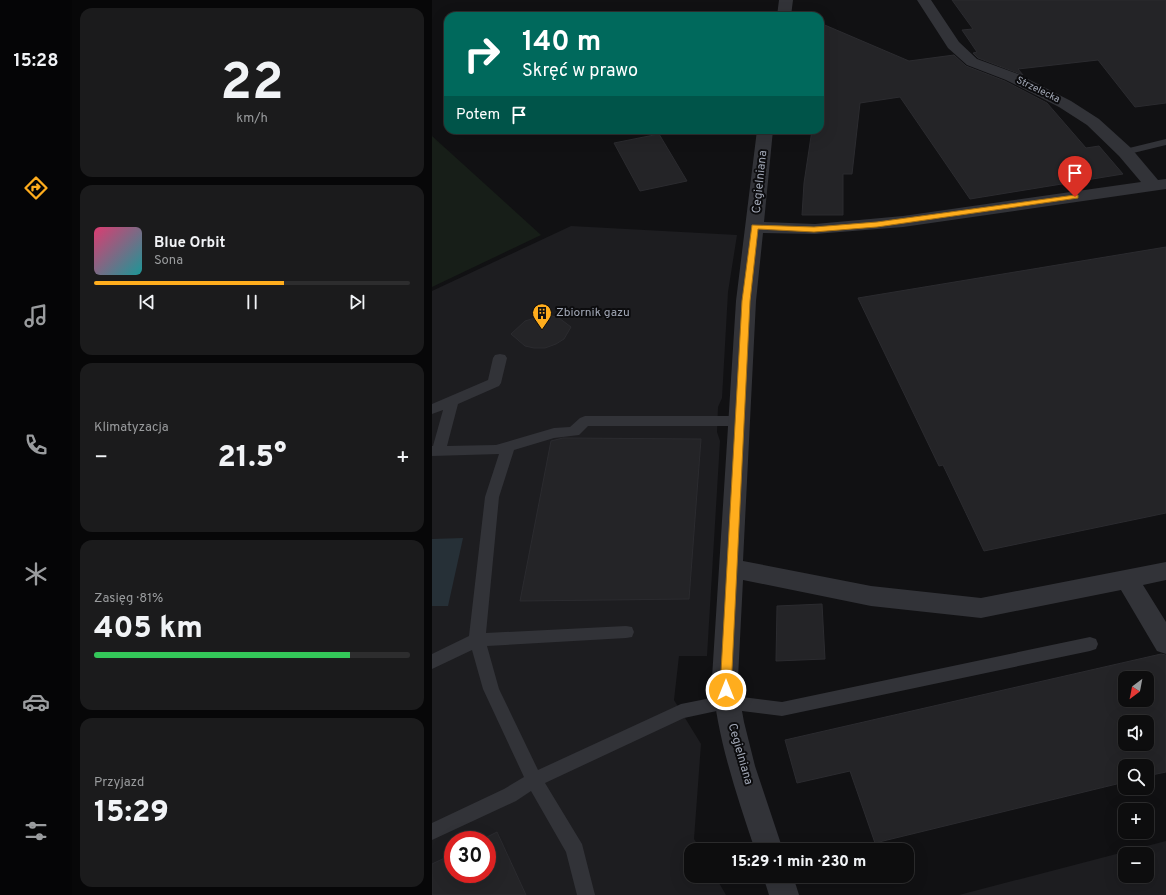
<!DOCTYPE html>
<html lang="pl">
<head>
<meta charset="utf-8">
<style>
	body { margin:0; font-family:Overpass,sans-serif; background:#1b1b1c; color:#f1f3f6; height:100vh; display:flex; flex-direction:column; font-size:15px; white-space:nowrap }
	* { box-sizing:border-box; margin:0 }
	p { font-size:13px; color:#9a9c9e }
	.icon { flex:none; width:22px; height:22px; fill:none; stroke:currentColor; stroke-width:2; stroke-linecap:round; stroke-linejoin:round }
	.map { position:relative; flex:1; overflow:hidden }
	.side { display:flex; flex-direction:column; gap:8px; padding:8px; background:#070708; width:360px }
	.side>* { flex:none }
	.top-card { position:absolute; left:12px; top:12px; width:380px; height:122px; border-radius:12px; box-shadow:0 4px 16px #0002,0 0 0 1px #2d2d2e; background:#00695c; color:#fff; overflow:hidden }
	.needle { width:26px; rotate:212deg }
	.controls { position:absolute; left:686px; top:671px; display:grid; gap:8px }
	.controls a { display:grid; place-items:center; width:36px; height:36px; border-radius:8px; background:#0d0d0e; box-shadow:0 4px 16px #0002,0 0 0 1px #2d2d2e; font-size:20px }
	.speed { position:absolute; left:12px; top:831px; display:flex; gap:8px; font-size:20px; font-weight:700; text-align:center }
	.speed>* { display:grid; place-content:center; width:52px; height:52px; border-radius:50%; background:#0d0d0e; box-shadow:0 4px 16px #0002,0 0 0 1px #2d2d2e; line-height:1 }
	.speed .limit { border:6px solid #d22; background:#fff; color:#111 }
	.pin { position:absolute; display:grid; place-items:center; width:34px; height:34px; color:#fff; margin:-41px -17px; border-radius:50% 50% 50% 0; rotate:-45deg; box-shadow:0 0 4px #0007 }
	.pin .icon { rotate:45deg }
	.me { position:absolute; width:44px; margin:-22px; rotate:0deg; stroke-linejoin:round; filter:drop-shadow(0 0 3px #0008) }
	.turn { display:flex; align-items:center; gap:14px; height:84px; padding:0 12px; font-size:18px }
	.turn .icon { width:52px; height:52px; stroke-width:2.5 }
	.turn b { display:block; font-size:28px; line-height:34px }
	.then { display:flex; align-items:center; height:38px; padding:0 12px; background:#0003; gap:8px; font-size:15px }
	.big { font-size:30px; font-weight:800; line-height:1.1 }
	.side .widget { flex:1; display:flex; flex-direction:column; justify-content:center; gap:6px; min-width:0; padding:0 14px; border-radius:12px; background:#1b1b1c }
	.side .dial { align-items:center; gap:0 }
	.dial b { font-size:52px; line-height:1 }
	.song { display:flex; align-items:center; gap:12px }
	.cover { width:48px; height:48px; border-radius:6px; background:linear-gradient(135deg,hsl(340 70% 55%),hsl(180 70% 35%)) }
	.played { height:4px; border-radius:2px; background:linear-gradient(90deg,#ffad1d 60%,#2d2d2e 60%) }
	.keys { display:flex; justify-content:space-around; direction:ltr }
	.heat { display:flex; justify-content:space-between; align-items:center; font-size:22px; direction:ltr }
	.charge { height:6px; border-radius:3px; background:linear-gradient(90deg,#34c759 81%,#2d2d2e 0) }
	.trip { position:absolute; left:252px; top:843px; width:230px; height:40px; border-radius:12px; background:#0d0d0e; box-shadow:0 4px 16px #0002,0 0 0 1px #2d2d2e; font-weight:800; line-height:40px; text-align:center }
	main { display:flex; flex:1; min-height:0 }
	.tab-bar { display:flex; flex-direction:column; width:72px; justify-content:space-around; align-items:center; background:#050506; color:#9a9c9e }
	.tab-bar .icon { width:28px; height:28px }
	.tab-bar .active { color:#ffad1d }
	.tab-bar b { font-size:18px; color:#f1f3f6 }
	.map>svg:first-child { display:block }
</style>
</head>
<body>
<main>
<nav class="tab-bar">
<b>15:28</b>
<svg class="icon active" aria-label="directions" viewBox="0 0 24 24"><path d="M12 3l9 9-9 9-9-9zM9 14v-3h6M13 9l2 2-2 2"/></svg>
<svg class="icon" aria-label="music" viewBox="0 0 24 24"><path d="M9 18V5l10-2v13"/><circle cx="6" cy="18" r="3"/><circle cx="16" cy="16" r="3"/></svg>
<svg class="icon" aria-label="phone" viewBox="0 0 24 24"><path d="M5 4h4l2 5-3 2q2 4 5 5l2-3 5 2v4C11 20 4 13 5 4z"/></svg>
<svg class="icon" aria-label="climate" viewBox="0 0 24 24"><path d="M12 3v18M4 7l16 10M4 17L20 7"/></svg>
<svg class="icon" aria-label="car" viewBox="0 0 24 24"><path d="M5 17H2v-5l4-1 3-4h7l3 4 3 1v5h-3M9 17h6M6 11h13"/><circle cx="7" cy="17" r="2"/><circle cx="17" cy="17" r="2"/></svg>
<svg class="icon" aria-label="filters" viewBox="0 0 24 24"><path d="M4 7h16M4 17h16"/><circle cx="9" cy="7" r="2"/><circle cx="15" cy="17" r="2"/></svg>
</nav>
<section class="side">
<div class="widget dial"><b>22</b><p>km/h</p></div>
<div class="widget">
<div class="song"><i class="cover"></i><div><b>Blue Orbit</b><p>Sona</p></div></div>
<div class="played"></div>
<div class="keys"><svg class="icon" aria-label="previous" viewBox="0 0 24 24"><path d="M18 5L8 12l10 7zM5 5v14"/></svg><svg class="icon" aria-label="pause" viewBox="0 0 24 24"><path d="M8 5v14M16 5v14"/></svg><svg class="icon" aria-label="next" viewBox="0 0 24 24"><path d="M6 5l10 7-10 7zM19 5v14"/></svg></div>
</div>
<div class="widget"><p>Klimatyzacja</p>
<div class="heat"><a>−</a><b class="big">21.5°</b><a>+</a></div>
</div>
<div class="widget"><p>Zasięg · 81%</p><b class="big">405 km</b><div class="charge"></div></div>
<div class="widget"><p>Przyjazd</p><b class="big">15:29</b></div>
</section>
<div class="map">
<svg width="734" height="895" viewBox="0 0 734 895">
	<rect width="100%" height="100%" fill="#111113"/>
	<g fill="#1d1d20" fill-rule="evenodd">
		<path d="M139 226 305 235 296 292 290 398 286 407 285 432 288 441 275 656H247L242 700 269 744 262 839 269 850H259V876H283L294 895H0V291ZM21 840H55V874H21Z"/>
		<path d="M734 841V895H527ZM693 854H715V876H693Z"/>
	</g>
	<polygon fill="#171e18" points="0,136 109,235 0,287"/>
	<polygon fill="#263037" points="31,538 16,606 0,606 0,539"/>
	<g fill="#242427" stroke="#2b2b2f" fill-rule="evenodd">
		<polygon points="520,0 734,0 734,103 703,107 666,60 586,69 591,75 546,58 541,53 545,52 530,30 541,29"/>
		<polygon points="388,23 477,61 522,55 534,66 573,81 615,103 654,148 667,146 691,174 538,199 468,97 428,103 420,174 411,174 411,215 370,215 372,183 380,130 388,130"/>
		<polygon points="227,134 255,181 208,191 182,143"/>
		<polygon points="734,247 734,513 552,551 511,465 507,466 426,298"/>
		<polygon points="110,316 120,316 127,318 139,327 132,339 124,344 113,348 102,348 93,346 79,334 93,321"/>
		<polygon points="131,438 269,439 257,599 88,601 119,441"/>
		<polygon points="390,604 393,659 344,661 345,606"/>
		<path d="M729 654 734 655V772L715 776V766H693V782L443 843 418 771 365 783 353 740ZM693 678H715V700H693ZM693 722H715V744H693Z"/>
		<polygon points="65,832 94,895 0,895 0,864 21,854 21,874 55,874 55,840 49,840"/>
	</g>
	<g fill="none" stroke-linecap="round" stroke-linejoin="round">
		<g fill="#323338" fill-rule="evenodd">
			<polygon points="734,139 734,145 693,155 688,152 689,150"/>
			<polygon points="68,354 73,355 75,358 69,383 67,386 26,404 15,446 64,445 122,428 138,427 148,418 153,416 308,416 313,418 315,421 313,424 308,426 156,426 147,435 122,438 82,450 67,497 54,633 194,626 200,627 202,632 200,637 194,638 55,646 67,689 106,770 249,704 294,695 350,702 658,637 664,639 666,644 664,649 658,651 350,716 294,709 252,718 113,783 150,844 163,895 145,895 134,852 99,791 84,801 0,840 0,823 72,789 92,777 51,689 40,650 0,669 0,654 37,636 53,497 67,454 0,456 0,446 1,446 11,410 0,414 0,404 56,380 61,358 63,355"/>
		</g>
		<g fill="#323338" fill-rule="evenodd">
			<polygon points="347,0 361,0 359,16 345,16"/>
			<path d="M485 0H499L527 42 545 59 586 74 639 101 667 119 699 148 726 180 734 179V189L471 227 383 234 331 233 324 301 311 561 439 586 549 598 734 562V580L711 585 734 622V654L725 651 689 590 549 618 439 606 311 580 306 678 308 700 312 722 323 766 351 850H323C304 793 285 738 280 678L304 301 325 130H341L332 222 383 224 471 216 709 182 687 156 655 125 627 107 574 80 535 65 516 48Z"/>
			<polygon points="331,876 361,876 367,895 337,895"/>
		</g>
	</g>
	<polygon fill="#ffad1d" stroke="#a67013" points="643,195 646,195 646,198 445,227 382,232 326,229 318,301 299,690 298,694 294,695 290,694 288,690 310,301 320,225 382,227 445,222"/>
	<defs>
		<g id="building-pin" transform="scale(1)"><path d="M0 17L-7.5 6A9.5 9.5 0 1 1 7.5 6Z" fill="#ffad1d" stroke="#0c0c0e"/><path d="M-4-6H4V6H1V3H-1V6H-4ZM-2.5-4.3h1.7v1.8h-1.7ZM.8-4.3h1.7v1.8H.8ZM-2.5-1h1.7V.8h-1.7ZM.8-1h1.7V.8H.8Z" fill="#111"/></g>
	</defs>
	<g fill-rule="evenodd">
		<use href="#building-pin" x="110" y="313"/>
	</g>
	<g text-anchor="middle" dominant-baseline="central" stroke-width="4" stroke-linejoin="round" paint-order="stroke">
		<g font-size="10" fill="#a1a7b5" stroke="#0c0c0e">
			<text transform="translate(606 90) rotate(26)">Strzelecka</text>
		</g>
		<g font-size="12" fill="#a1a7b5" stroke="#0c0c0e">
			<text transform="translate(328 182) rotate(-84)">Cegielniana</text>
			<text transform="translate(308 754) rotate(74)">Cegielniana</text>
		</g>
		<g font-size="12" fill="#a1a7b5" stroke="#0c0c0e" text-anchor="start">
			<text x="124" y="313">Zbiornik gazu</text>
		</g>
	</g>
</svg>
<div class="controls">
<a><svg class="needle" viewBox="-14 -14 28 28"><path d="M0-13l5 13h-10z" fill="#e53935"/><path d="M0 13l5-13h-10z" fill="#9a9c9e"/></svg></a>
<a><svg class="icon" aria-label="sound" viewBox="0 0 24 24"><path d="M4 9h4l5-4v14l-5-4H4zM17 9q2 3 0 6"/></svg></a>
<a><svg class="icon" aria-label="search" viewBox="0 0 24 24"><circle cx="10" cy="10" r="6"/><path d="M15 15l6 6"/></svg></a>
<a>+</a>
<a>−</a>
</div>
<div class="speed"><div class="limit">30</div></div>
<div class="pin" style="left:643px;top:197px;background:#d93025"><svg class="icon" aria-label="arrive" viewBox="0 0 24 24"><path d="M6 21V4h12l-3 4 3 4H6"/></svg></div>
<svg class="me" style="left:294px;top:690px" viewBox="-20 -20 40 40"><circle r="17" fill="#ffad1d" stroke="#fff" stroke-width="3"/><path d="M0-11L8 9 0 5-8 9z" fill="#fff"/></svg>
<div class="trip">15:29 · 1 min · 230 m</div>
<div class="top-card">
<div class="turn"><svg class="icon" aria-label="right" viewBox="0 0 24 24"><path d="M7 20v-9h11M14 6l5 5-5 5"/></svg><div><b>140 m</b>Skręć w prawo</div></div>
<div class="then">Potem<svg class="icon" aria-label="arrive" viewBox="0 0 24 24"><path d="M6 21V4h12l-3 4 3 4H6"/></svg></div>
</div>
</div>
</main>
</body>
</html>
